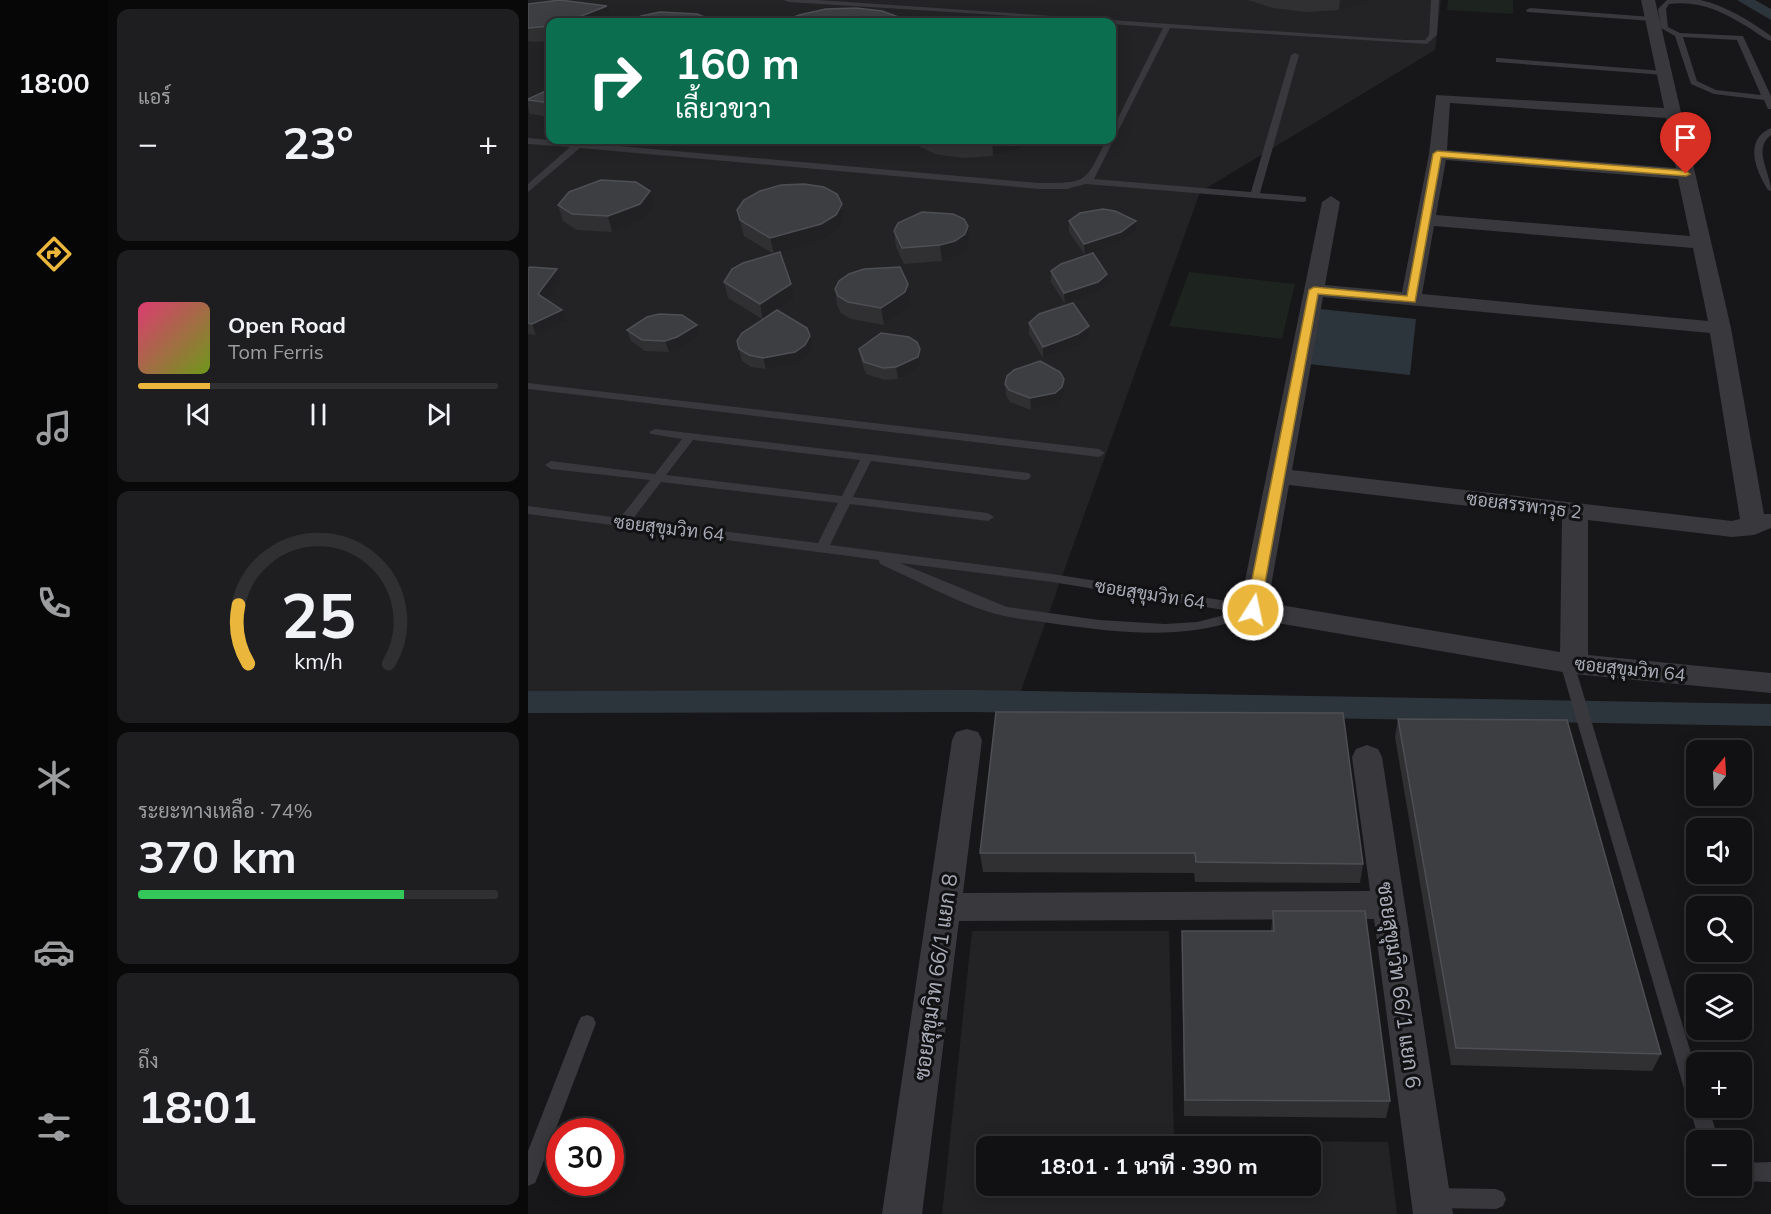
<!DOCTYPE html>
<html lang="th">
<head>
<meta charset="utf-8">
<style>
	body { margin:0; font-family:Mulish,Sarabun,sans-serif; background:#1e1e20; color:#f1f3f6; height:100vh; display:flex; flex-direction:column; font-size:22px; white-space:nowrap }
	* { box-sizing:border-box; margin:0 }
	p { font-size:20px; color:#9c9d9f }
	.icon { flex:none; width:33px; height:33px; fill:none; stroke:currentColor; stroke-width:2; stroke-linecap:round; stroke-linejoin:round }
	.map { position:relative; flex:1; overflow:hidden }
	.panel { display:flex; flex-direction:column; gap:9px; padding:9px; background:#09090a; width:420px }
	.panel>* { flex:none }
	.top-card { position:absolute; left:18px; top:18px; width:570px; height:126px; border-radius:12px; box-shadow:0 3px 15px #0003,0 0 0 2px #303032; background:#0b6e4f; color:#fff; overflow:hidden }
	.needle { width:39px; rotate:18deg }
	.tools { position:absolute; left:1158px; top:740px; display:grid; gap:12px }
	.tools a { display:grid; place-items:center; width:66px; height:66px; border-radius:12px; background:#111012; box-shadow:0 3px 15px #0003,0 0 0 2px #303032; font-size:30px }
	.speed { position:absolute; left:18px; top:1118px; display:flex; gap:12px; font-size:30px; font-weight:700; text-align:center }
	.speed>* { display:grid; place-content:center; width:78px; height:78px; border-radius:50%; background:#111012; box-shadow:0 3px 15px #0003,0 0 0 2px #303032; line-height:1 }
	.speed .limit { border:9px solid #d22; background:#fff; color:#111 }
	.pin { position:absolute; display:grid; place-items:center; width:51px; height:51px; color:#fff; margin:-62px -26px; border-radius:50% 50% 50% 0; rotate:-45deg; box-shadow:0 0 6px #0007 }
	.pin .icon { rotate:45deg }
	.me { position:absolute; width:66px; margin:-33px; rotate:10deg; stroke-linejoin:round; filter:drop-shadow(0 0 4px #0008) }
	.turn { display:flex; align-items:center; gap:21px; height:126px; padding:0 30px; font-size:27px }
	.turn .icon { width:78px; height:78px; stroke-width:2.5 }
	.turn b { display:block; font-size:42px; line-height:51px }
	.big { font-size:45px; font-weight:700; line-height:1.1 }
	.panel .card { flex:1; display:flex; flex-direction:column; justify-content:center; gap:9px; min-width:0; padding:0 21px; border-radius:12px; background:#1e1e20 }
	.panel .dial { align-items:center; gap:0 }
	.dial svg { height:156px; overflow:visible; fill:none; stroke:#303032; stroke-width:7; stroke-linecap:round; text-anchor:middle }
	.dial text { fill:#f1f3f6; stroke:none }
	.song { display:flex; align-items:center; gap:18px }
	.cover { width:72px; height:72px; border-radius:9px; background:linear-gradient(135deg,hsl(340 70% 55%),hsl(80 70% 35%)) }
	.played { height:6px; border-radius:3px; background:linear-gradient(90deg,#eab73c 20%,#303032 20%) }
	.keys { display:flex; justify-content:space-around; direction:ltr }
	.heat { display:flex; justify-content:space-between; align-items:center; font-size:33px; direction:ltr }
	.charge { height:9px; border-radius:4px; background:linear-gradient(90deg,#34c759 74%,#303032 0) }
	.trip { position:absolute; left:448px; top:1136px; width:345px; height:60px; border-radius:12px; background:#111012; box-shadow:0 3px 15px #0003,0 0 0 2px #303032; font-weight:700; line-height:60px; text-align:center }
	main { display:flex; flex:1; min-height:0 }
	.tabs { display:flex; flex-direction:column; width:108px; justify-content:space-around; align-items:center; background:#070607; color:#9c9d9f }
	.tabs .icon { width:42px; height:42px }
	.tabs .on { color:#eab73c }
	.tabs b { font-size:27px; color:#f1f3f6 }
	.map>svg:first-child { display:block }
</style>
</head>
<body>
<main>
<nav class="tabs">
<b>18:00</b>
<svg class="icon on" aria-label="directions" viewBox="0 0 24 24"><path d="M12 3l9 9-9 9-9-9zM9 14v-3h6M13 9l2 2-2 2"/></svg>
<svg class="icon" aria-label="music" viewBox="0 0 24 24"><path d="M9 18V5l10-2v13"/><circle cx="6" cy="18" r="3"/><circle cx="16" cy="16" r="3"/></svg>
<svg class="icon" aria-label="phone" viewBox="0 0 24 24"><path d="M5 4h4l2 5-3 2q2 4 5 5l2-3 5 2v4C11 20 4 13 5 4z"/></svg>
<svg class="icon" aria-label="climate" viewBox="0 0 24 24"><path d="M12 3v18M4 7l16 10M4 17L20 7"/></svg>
<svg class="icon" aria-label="car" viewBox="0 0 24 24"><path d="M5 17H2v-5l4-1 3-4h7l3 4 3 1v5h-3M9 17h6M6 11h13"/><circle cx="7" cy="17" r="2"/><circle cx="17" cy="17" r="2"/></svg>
<svg class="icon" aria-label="filters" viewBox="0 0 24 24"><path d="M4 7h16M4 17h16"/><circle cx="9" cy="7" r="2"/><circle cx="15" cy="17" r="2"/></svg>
</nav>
<section class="panel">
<div class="card"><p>แอร์</p>
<div class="heat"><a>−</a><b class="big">23°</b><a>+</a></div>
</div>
<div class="card">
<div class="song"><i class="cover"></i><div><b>Open Road</b><p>Tom Ferris</p></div></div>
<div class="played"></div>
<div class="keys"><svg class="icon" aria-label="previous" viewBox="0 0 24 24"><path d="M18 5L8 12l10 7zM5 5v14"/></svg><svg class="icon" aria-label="pause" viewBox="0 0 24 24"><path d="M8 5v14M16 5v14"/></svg><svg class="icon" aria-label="next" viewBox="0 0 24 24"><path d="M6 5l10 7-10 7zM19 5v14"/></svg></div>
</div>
<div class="card dial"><svg viewBox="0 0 100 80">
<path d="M14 69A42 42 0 1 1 86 69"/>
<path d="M14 69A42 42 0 0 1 9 39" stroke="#eab73c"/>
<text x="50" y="56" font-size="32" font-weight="700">25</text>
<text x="50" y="72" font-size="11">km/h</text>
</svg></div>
<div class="card"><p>ระยะทางเหลือ · 74%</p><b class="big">370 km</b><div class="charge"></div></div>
<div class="card"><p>ถึง</p><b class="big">18:01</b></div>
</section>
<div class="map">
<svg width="1243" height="1214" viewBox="0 0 1243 1214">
	<rect width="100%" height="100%" fill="#171618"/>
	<g fill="#232325" fill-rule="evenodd">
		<path d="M0 0H913L907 50 672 192 490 699 0 695ZM22 22H584V140H22Z"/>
		<path d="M444 931H641L646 1140 860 1142 869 1214H414ZM459 1146H783V1185H459Z"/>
	</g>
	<g fill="#1d231e">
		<polygon points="920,0 985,0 985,14 919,10"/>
		<polygon points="661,272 767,284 754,339 641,326"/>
	</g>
	<polygon fill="#2d353c" points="792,309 888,319 882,375 780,364"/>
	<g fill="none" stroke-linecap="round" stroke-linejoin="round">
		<g fill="#2d353c" fill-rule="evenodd">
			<polygon points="1209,0 1227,0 1243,9 1243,20"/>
			<polygon points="445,690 1243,704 1243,726 445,712 0,713 0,691"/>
		</g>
		<g fill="#38383d" fill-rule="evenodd">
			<path d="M256 0H291L877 40H897L901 35 903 0H911L909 35 899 44 642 28 566 179 723 192 763 55 767 53 771 55 732 193 778 197V201L775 202 558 184 539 189H511L52 148 0 192V184L42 147 0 144V138L511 183C560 183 557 183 578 140H584V130L635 28 584 24V22L260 2Z"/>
			<path d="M1139 0C1149 0 1161 0 1172 0 1197 5 1222 21 1243 36V41C1234 38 1227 31 1218 26 1194 11 1170 0 1141 4L1138 9 1140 27 1152 33 1215 36 1243 96V109H1240L1236 100 1186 94 1163 84 1147 36 1133 28 1130 9ZM1155 37 1209 40 1233 95 1188 90 1169 81Z"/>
			<polygon points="1002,8 1124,17 1128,19 1124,21 999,12 998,10"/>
			<polygon points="971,58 1136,71 1140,73 1136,75 968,62 968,58"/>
			<path d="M1243 128V135C1224 149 1243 173 1243 191L1240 190C1228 171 1215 140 1243 128Z"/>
			<polygon points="0,383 571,449 577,453 571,457 0,389"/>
			<path d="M127 429 501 473 503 476 501 479 497 480 343 461 325 497 460 513 466 517 460 521 322 504 302 545 524 574 725 605 732 610 730 613C661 641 600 634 528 624 506 620 482 619 461 612 424 600 388 580 352 564L351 560 0 514V506L92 518 122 480 23 469 17 465 23 461 127 474 154 439 123 434 121 432ZM165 440 332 460 314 496 138 475ZM133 482 310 503 290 543 104 520ZM372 563 524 582 708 612 669 622 637 624 571 620 479 607Z"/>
			<polygon points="1039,658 1044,659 1046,663 1168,1070 1168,1107 1180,1107 1191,1140 1171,1140 1032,663 1034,659"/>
			<polygon points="59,1015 65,1017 68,1023 10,1176 7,1183 0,1186 0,1151 50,1023 53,1017"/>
			<polygon points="1243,1162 1243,1182 1214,1181 1214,1163"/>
			<polygon points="905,1188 968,1189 975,1192 978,1199 975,1206 968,1209 905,1208 898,1205 895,1198 898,1191"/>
		</g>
		<g fill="#38383d" fill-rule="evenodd">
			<path d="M1113 0H1127L1203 328 1236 514H1243V528L1226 535 1204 537 1060 520V655L1243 673V693L1046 674 715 617 711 610 794 202 803 196 812 202 797 285 874 292 901 154 908 95 1136 108ZM922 103 1138 118 1148 168 919 150ZM918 160 1150 179 1162 236 908 215ZM906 226 1165 248 1180 321 894 294ZM795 297 1182 333 1212 519 1204 521 764 470ZM761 485 1034 517 1032 652 740 603Z"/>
			<polygon points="439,729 450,732 454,740 435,893 842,891 824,757 828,749 839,745 850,749 854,757 925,1214 885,1214 846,919 431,921 394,1214 354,1214 424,740 428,732"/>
		</g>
	</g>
	<g fill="#303033">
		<polygon points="720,0 842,0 837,4 811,10 778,12 745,8"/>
		<polygon points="0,4 83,20 76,22 22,22 22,41 5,42 0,41"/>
		<polygon points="22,89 22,117 2,114 0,107 0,99"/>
		<polygon points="385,140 507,140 492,149 465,156 435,158 407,154 388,145"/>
		<polygon points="314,204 316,220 311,230 295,240 246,254 216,236 209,210"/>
		<polygon points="30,205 127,206 116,219 84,232 49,230 35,221"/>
		<polygon points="541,221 608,221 608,231 593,243 557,255 541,232"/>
		<polygon points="366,231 441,242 439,250 429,257 414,261 376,264 368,247"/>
		<polygon points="0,268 29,269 33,280 18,299 38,321 8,335 0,334"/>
		<polygon points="523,271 580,285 570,293 537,304 523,282"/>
		<polygon points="196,282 266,300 250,311 284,348 280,356 269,364 238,369 223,367 214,361 209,341 234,319 200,298"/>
		<polygon points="380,284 383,300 379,309 356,325 323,319 313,313 309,305 307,289"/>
		<polygon points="501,323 561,337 551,346 515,358 501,334"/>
		<polygon points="169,325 172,336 153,348 141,352 117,351 103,341 99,330"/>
		<polygon points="331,349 392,349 394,361 391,368 370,379 356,380 338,374 333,360"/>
		<polygon points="536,379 537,391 535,398 527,405 503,410 482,402 478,395 477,384"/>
		<polygon points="468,712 835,864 832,883 667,882 666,873 455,872 452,853"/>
		<polygon points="870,719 1133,1054 1124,1071 923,1065 867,737"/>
		<polygon points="745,911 862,1101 858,1118 656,1116 654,931 743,931"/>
	</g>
	<g fill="#212022">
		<polygon points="812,0 842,0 837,4 811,10"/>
		<polygon points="79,6 83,20 76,22 38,22"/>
		<polygon points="22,26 22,41 18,27"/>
		<polygon points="464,140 507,140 492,149 465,156"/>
		<polygon points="122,191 127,206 116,219 84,232 80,216"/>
		<polygon points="314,204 316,220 311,230 295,240 246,254 242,238"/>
		<polygon points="608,221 608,231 593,243 557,255 556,244"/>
		<polygon points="440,226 441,242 439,250 429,257 414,261 412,245"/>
		<polygon points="29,269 33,280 14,305 10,294"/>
		<polygon points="579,274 580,285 570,293 537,304 536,293"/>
		<polygon points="263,284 266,300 235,320 232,304"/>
		<polygon points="380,284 383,300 379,309 356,325 353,308"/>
		<polygon points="34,310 38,321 8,335 4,324"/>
		<polygon points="169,325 172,336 153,348 141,352 137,341"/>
		<polygon points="561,326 561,337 551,346 515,358 515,347"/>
		<polygon points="282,336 284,348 280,356 269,364 238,369 235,358"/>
		<polygon points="392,349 394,361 391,368 370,379 368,367"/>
		<polygon points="536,379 537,391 535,398 527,405 503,410 502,398"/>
	</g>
	<g fill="#3d3e41" stroke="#4e4f54" stroke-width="1.5">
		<polygon points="32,0 79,6 38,22 22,22 22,26 0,28 0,4"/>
		<polygon points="328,8 354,11 373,18 376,22 254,22 271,15 298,9"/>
		<polygon points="132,12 169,14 189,22 98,22 113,16"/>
		<polygon points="502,21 515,22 474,22 476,22"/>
		<polygon points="22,89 22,103 0,100 0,99"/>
		<polygon points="73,180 108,182 122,191 112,204 80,216 44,214 30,205 41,192"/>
		<polygon points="276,184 296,187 309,194 314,204 308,215 293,224 242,238 212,220 209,210 216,200 232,191 253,185"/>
		<polygon points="575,209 587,211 608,221 593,232 556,244 541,221 552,213"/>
		<polygon points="394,212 425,214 436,219 440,226 437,234 427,241 412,245 374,248 366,231 370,223"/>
		<polygon points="252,252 263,284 232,304 196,282 204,269 215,263"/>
		<polygon points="565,253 579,274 570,282 536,293 523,271 533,264"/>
		<polygon points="2,267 29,269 10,294 34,310 4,324 0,323 0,268"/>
		<polygon points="372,267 380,284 377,292 353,308 320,302 310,296 307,289 311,281 321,274 336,269"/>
		<polygon points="545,303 561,326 550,334 515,347 501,323 511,314"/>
		<polygon points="249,310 279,328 282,336 277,345 267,352 235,358 221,355 211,349 209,341 214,333"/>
		<polygon points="131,314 154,315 169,325 149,337 137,341 114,340 99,330 119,317"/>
		<polygon points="353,333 381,337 389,342 392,349 390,357 368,367 355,368 336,362 331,349"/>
		<polygon points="512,361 532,372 536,379 534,387 527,393 502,398 481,390 477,384 479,376 486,370"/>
		<polygon points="468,712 815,713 835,864 668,862 667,853 452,853"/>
		<polygon points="870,719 1039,720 1133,1054 928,1048"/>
		<polygon points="745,911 837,911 862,1101 657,1100 654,931 746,931"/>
	</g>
	<polygon fill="#eab73c" stroke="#987727" stroke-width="1.5" points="909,151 1158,171 1162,174 1158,176 913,157 887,302 790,294 732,610 730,614 720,614 718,610 781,290 786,287 879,296 905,154"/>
	<g text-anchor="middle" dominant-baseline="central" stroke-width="6" stroke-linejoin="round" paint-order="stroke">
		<g font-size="18" fill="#a9adb8" stroke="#121113">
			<text transform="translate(996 505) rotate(7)">ซอยสรรพาวุธ 2</text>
			<text transform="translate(141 528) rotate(7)">ซอยสุขุมวิท 64</text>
			<text transform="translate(622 594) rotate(9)">ซอยสุขุมวิท 64</text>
			<text transform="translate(1102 669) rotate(6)">ซอยสุขุมวิท 64</text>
		</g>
		<g font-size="21" fill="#a9adb8" stroke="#121113">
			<text transform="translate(407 977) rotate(-82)">ซอยสุขุมวิท 66/1 แยก 8</text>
			<text transform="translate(872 985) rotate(82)">ซอยสุขุมวิท 66/1 แยก 6</text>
		</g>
	</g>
</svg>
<div class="tools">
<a><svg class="needle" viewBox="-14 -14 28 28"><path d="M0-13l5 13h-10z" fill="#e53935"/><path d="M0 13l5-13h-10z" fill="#9c9d9f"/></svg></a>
<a><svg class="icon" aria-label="sound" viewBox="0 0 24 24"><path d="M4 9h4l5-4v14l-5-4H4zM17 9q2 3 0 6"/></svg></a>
<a><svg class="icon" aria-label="search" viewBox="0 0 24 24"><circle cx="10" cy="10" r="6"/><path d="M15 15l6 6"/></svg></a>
<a><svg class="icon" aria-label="layers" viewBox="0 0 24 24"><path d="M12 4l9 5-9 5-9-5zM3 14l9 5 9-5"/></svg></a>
<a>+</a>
<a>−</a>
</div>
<div class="speed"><div class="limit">30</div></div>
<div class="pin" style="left:1158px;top:174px;background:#d93025"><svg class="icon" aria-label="arrive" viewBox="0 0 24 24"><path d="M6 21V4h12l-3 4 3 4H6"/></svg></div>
<svg class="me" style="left:725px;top:610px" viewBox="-20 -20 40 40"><circle r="17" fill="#eab73c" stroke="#fff" stroke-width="3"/><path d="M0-11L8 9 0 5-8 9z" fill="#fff"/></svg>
<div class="trip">18:01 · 1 นาที · 390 m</div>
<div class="top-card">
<div class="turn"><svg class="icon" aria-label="right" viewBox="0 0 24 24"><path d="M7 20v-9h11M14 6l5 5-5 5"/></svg><div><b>160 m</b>เลี้ยวขวา</div></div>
</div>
</div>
</main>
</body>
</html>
